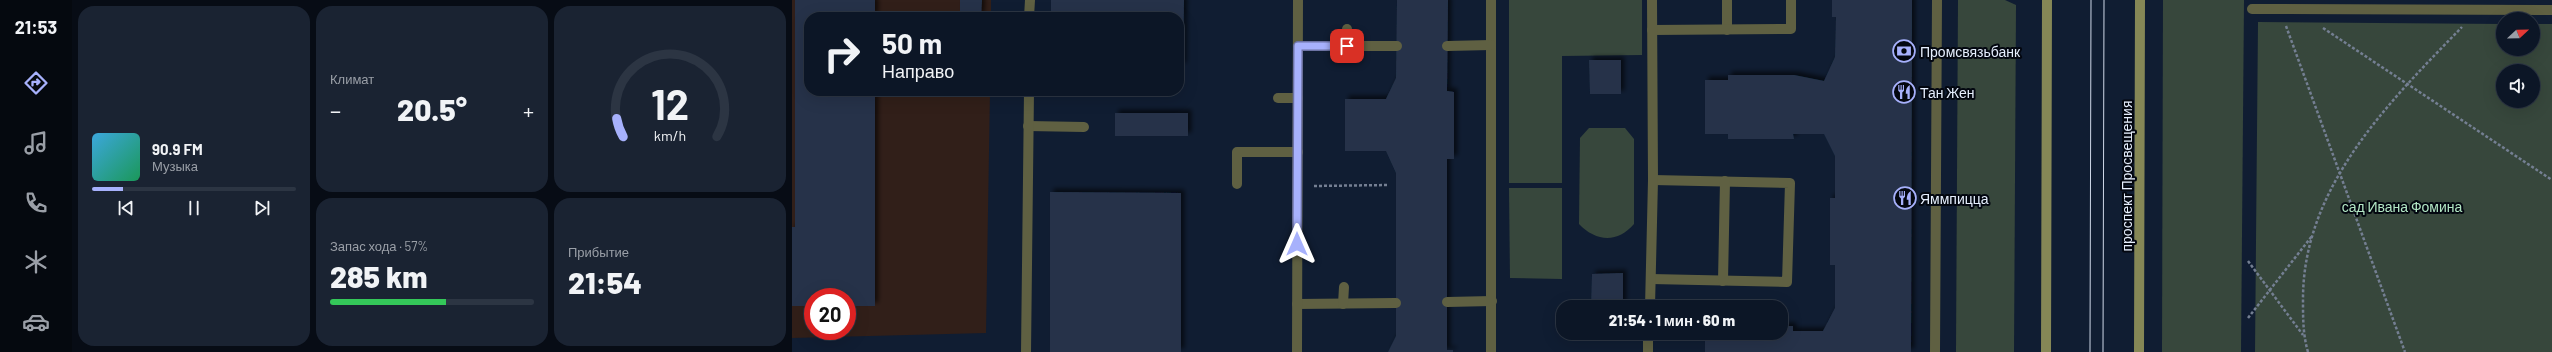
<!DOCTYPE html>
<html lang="ru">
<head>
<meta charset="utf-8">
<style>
	body { margin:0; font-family:Barlow,sans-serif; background:#1a2332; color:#f1f3f6; height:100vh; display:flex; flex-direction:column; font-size:15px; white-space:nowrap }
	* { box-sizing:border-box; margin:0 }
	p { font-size:13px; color:#9a9fa7 }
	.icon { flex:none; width:22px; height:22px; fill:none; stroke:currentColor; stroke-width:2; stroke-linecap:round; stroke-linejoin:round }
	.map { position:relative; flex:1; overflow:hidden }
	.drawer { display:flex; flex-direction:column; gap:6px; padding:6px; background:#070c15; width:720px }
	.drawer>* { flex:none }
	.top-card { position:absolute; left:12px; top:12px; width:380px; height:84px; border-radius:16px; box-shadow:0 4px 16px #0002,0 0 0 1px #2c3543; background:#0c1626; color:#f1f3f6; overflow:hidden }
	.needle { width:26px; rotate:68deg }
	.fabs { position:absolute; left:1704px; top:12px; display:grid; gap:8px }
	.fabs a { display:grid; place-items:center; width:44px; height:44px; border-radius:50%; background:#0c1626; box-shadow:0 4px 16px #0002,0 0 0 1px #2c3543; font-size:20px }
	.speed { position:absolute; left:12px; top:288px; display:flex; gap:8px; font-size:20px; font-weight:700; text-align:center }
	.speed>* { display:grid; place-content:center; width:52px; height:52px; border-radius:50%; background:#0c1626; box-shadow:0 4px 16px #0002,0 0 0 1px #2c3543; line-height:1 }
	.speed .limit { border:6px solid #d22; background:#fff; color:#111 }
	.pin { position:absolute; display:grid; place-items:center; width:34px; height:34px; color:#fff; margin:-17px; border-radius:8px; box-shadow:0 2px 6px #0006 }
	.me { position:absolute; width:44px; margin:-22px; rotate:0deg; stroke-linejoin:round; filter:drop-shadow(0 0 3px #0008) }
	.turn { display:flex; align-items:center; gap:14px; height:84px; padding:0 12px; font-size:18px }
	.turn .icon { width:52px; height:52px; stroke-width:2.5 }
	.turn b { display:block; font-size:28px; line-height:34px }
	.big { font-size:30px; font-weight:800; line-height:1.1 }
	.drawer .card { flex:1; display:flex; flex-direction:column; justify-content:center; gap:6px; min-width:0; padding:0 14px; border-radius:16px; background:#1a2332 }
	.drawer .dial { align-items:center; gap:0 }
	.dial svg { height:104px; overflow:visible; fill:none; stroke:#2c3543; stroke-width:7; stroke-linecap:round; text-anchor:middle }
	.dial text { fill:#f1f3f6; stroke:none }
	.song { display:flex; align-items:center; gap:12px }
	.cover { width:48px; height:48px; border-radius:6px; background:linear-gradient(135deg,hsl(200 70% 55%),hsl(150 70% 35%)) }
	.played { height:4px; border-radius:2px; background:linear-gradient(90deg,#a7b1fc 15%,#2c3543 15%) }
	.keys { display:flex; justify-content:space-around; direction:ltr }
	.heat { display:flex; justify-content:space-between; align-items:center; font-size:22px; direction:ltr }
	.charge { height:6px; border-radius:3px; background:linear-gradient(90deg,#34c759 57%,#2c3543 0) }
	.drawer .tiles { flex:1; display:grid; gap:6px; grid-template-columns:repeat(3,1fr) }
	.card:first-child { grid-row:span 2 }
	.trip { position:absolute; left:764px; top:300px; width:232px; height:40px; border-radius:16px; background:#0c1626; box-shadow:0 4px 16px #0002,0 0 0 1px #2c3543; font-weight:800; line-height:40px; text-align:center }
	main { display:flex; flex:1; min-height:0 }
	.menu { display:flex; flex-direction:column; width:72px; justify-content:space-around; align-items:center; background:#05090f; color:#9a9fa7 }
	.menu .icon { width:28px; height:28px }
	.menu .on { color:#a7b1fc }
	.menu b { font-size:18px; color:#f1f3f6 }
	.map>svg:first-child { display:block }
</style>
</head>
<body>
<main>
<nav class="menu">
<b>21:53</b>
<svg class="icon on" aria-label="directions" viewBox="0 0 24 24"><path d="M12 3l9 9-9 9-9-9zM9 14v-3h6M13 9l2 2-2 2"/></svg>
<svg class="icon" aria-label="music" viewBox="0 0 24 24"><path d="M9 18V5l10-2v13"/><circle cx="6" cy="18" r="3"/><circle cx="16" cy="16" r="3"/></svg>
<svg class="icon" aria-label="phone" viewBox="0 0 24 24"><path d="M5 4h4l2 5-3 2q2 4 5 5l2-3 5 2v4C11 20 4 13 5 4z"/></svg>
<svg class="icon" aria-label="climate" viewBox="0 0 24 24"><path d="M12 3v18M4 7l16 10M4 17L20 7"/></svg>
<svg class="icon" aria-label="car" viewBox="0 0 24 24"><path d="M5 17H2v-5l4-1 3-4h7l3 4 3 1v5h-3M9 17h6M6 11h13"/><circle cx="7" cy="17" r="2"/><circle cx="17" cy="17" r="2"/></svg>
</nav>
<section class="drawer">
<div class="tiles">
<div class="card">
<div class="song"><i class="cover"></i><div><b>90.9 FM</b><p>Музыка</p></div></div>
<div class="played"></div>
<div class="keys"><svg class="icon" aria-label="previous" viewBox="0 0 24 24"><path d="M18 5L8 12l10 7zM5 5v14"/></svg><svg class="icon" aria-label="pause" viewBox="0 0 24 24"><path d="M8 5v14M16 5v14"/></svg><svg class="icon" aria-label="next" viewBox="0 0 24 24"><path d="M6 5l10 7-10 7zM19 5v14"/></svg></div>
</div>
<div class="card"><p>Климат</p>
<div class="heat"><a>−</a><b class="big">20.5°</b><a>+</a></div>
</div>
<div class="card dial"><svg viewBox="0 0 100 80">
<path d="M14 69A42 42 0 1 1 86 69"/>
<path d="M14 69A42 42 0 0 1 9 55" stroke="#a7b1fc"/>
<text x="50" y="56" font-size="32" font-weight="700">12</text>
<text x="50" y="72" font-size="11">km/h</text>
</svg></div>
<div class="card"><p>Запас хода · 57%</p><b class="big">285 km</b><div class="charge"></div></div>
<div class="card"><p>Прибытие</p><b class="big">21:54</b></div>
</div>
</section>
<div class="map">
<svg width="1760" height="352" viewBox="0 0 1760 352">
	<defs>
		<filter id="shadow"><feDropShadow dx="3.5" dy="-3.5" stdDeviation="2" flood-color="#0009"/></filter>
	</defs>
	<rect width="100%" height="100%" fill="#101d32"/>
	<path fill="#311f19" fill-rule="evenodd" d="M0 0H199V17H17V91H198L194 333 0 338ZM21 297H55V331H21Z"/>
	<g fill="#37473c" fill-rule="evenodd">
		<polygon points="717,0 850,0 850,55 770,56 770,183 717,183"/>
		<polygon points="1166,0 1213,0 1224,5 1222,352 1164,352"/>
		<polygon points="1371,0 1452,0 1449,352 1370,352"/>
		<path d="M1466 22 1711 24V49H1741V24H1760V352H1463ZM1711 71H1741V101H1711Z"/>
		<path d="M797 128H833L842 139V224C826 243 804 242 787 224L788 138Z"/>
		<polygon points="717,188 770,188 770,279 718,278"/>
	</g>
	<g fill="#25334a" filter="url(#shadow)">
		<polygon points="3,0 83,0 83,17 17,17 17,91 83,91 83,306 55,306 55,297 21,297 21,306 0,306 0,227 3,227"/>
		<polygon points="168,0 190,0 189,17 168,17"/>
		<polygon points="259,0 392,0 391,66 387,66 387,17 259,17"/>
		<polygon points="605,0 656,0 655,91 662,92 662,159 655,159 655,350 661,350 661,352 596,352 604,336 604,173 594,151 553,151 553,99 594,99 604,78"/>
		<polygon points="1040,0 1120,0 1119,352 913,352 913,333 989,333 989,326 1001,326 1001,331 1031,331 1043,308 1043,265 1038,265 1038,198 1043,198 1043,156 1032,134 1001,134 1002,139 936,139 936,134 913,134 913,80 936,80 936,75 1002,75 1032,81 1043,57 1044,17 1040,17"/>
		<polygon points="797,60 829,60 829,94 798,94"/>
		<rect x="323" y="113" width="73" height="23"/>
		<polygon points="258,192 389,193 389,352 258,352"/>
		<polygon points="831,273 831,307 799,307 800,274"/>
	</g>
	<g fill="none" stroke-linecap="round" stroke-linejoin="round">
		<g stroke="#747f92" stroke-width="2.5" stroke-dasharray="3 2" stroke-linecap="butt">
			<polyline points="1494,26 1613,352"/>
			<polyline points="1531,28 1760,180"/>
			<polyline points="522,186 597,185"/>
			<polyline points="1456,261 1511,335"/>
			<polyline points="1456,318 1520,236"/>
			<path d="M1516 352C1511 335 1511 319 1511 301 1510 188 1596 103 1670 27"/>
		</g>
		<g stroke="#5f6042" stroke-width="10">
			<polyline points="699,0 699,352"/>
			<polyline points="935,0 935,30"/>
			<polyline points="1460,9 1760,10"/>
			<polyline points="237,17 238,0"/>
			<polyline points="860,30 999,29 999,0"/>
			<polyline points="506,46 605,46"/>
			<polyline points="555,46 555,29"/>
			<polyline points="655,46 699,45"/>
			<polyline points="486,98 506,98"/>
			<polyline points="236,126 292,127"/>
			<polyline points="445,184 445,152 506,152"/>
			<polyline points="859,279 995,282 998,183 861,180"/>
			<polyline points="931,281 933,181"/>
			<polyline points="655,302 700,301"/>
			<polyline points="505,304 604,303"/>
			<polyline points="551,304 552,287"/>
			<polyline points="858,307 861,180 860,0"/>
			<polyline points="234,352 237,91"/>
			<polyline points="505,352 506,0"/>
			<polyline points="856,352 856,333"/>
			<polyline points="1143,352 1145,0"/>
		</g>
		<g stroke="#858756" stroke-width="10">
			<polyline points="1254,352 1255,0"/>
			<polyline points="1347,352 1348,0"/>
		</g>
		<g stroke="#cfd8e8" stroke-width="1">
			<polyline points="1298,352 1299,0"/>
			<polyline points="1311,352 1312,0"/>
		</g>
	</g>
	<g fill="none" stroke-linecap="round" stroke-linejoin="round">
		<g stroke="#6d73a4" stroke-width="10">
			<polyline id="route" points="505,244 506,46 555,46"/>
		</g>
		<use href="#route" stroke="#a7b1fc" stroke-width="7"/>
	</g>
	<defs>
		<g id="bank-ring" transform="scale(1.15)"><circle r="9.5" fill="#030710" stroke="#a7b1fc" stroke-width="1.5"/><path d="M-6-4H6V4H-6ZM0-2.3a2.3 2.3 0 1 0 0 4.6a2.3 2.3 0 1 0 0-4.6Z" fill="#a7b1fc"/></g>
		<g id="restaurant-ring" transform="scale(1.15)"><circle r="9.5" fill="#030710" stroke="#a7b1fc" stroke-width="1.5"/><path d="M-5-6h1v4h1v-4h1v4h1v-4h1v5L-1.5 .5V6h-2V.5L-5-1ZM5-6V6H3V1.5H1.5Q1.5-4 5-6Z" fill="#a7b1fc"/></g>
	</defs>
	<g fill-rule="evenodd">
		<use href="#bank-ring" x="1112" y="51"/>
		<use href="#restaurant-ring" x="1112" y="92"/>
		<use href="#restaurant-ring" x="1113" y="198"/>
	</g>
	<g text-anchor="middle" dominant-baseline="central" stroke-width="4" stroke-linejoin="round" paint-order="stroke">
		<g font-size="14" fill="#e6effe" stroke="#030710" text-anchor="start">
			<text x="1128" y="51">Промсвязьбанк</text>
			<text x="1128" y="92">Тан Жен</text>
			<text x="1128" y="198">Яммпицца</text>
		</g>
		<g font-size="14" fill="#e6effe" stroke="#030710">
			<text transform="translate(1334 176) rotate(-90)">проспект Просвещения</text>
		</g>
		<g font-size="14" fill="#b2e6c4" stroke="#030710">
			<text x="1610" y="206">сад Ивана Фомина</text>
		</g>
	</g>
</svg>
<div class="fabs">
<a><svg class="needle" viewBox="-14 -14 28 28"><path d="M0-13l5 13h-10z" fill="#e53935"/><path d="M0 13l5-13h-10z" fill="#9a9fa7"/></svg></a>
<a><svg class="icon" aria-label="sound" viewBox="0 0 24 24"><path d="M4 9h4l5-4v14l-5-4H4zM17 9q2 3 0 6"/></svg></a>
</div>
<div class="speed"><div class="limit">20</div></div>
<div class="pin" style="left:555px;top:46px;background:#d93025"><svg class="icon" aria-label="arrive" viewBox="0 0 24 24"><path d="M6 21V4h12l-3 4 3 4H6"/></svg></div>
<svg class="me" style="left:505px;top:244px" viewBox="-20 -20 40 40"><path d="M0-17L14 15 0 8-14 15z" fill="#a7b1fc" stroke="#fff" stroke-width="4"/></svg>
<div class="trip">21:54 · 1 мин · 60 m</div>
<div class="top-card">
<div class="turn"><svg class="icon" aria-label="right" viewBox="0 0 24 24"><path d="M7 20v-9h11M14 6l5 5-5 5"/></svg><div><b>50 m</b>Направо</div></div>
</div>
</div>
</main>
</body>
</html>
